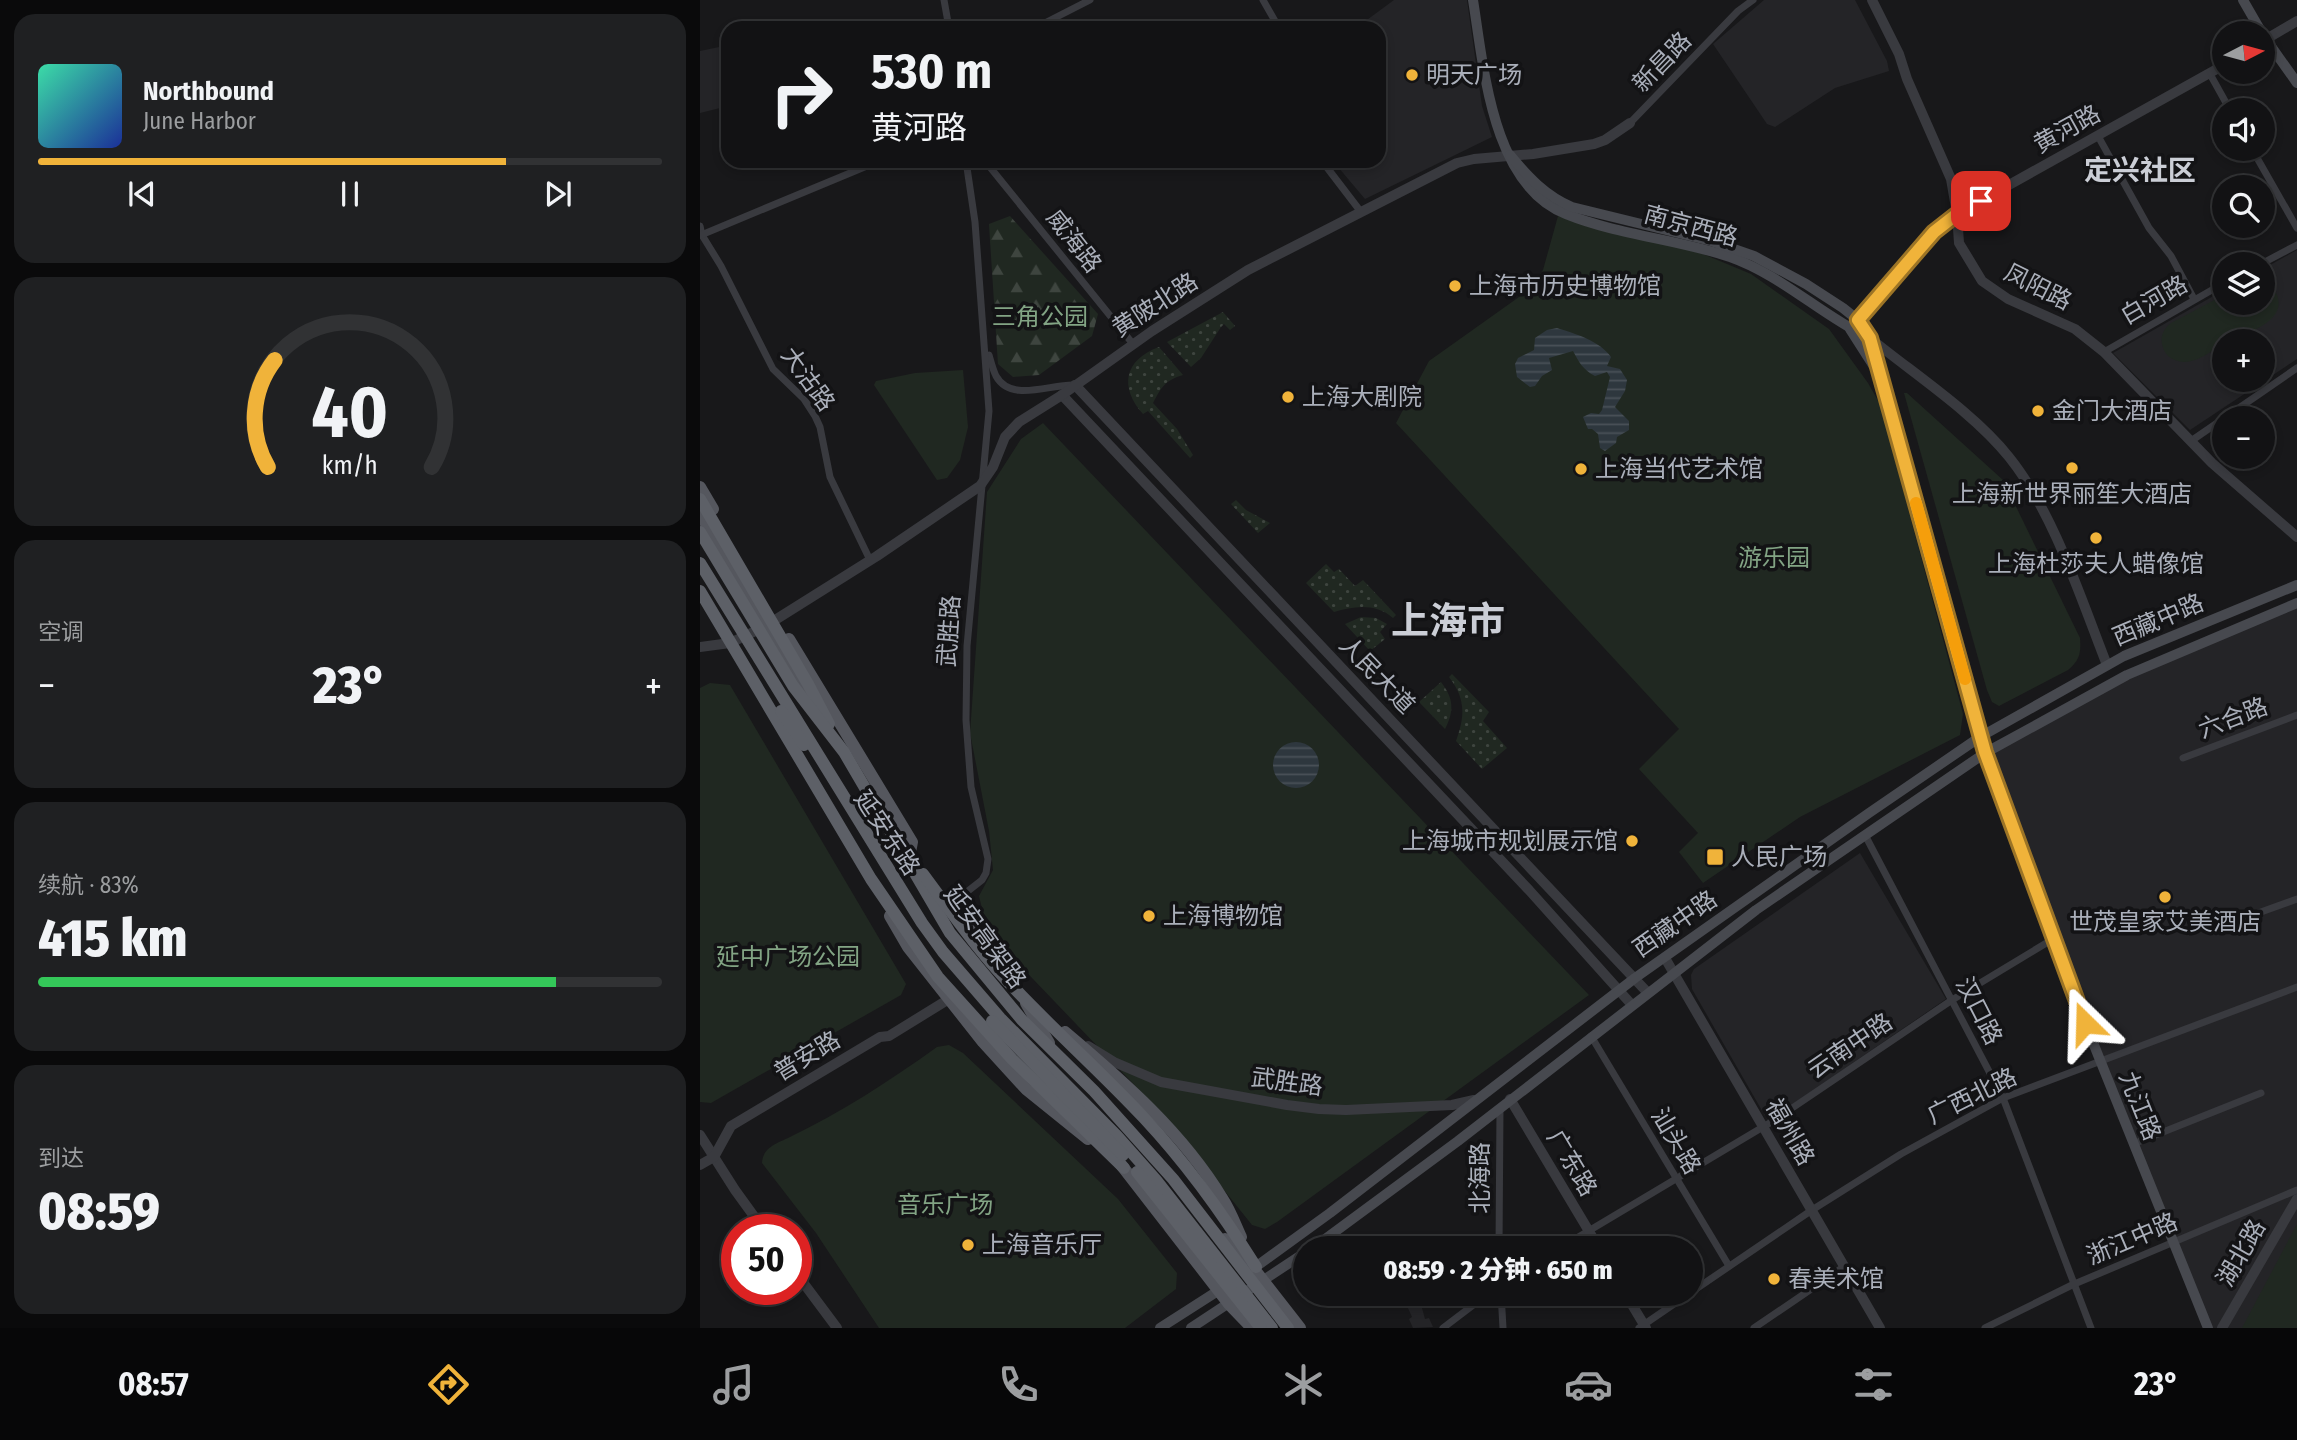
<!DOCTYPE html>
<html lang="zh">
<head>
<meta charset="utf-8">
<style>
	body { margin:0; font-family:"Fira Sans Condensed","Noto Sans SC",sans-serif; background:#1f2022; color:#f1f3f6; height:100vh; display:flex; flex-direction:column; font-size:26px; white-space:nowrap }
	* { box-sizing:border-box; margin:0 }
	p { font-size:23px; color:#9c9ea0 }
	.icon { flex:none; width:38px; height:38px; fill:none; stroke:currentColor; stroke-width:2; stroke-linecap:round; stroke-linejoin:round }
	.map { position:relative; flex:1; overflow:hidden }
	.sheet { display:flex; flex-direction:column; gap:14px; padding:14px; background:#0a0a0b; width:700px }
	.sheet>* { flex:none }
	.top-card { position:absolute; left:21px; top:21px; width:665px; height:147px; border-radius:21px; box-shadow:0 4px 10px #0003,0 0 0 2px #313234; background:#121214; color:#f1f3f6; overflow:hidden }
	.needle { width:46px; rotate:84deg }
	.controls { position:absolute; left:1512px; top:21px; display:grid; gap:14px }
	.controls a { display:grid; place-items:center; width:63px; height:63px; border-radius:50%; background:#121214; box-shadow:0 4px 10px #0003,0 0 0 2px #313234; font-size:35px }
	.speed { position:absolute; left:21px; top:1214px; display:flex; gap:14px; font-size:35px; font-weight:700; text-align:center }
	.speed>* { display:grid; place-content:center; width:91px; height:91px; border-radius:50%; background:#121214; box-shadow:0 4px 10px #0003,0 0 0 2px #313234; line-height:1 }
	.speed .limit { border:10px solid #d22; background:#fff; color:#111 }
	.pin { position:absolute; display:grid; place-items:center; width:60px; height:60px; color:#fff; margin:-30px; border-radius:14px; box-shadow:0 4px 10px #0006 }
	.me { position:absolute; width:77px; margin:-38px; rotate:338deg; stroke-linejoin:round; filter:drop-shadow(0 0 5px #0008) }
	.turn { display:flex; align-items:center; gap:24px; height:147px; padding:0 35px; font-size:32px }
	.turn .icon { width:91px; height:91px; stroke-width:2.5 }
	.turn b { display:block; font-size:49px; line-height:60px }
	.big { font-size:52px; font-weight:800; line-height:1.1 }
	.sheet .tile { flex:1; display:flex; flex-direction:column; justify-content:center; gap:10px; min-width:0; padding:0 24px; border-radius:21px; background:#1f2022 }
	.sheet .dial { align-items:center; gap:0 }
	.dial svg { height:182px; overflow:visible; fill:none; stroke:#313234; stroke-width:7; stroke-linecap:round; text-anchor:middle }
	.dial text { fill:#f1f3f6; stroke:none }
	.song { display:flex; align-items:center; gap:21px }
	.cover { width:84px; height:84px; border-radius:10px; background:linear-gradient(135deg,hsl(160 70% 55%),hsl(230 70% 35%)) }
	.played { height:7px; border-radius:4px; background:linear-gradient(90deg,#f0b33a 75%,#313234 75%) }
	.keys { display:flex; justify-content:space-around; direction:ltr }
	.heat { display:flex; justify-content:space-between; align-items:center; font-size:38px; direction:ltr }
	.charge { height:10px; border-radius:5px; background:linear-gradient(90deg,#34c759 83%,#313234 0) }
	.trip { position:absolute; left:593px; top:1236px; width:410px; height:70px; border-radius:35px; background:#121214; box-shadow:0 4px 10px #0003,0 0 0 2px #313234; font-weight:800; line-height:70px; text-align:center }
	.menu { display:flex; height:112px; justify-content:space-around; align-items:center; background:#070708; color:#9c9ea0 }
	.menu .icon { width:49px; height:49px }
	.menu .on { color:#f0b33a }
	.menu b { font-size:32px; color:#f1f3f6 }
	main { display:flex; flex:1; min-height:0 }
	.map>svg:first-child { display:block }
</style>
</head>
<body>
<main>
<section class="sheet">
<div class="tile">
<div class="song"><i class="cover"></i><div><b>Northbound</b><p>June Harbor</p></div></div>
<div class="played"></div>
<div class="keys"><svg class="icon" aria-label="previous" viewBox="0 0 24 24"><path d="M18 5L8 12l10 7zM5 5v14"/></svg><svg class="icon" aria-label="pause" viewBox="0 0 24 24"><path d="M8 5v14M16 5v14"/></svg><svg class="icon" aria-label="next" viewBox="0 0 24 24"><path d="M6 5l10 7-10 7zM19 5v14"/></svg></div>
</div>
<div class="tile dial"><svg viewBox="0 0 100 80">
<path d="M14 69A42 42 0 1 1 86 69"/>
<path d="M14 69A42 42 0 0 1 17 22" stroke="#f0b33a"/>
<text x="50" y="56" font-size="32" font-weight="700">40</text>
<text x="50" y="72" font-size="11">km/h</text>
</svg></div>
<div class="tile"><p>空调</p>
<div class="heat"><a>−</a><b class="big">23°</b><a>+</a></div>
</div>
<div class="tile"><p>续航 · 83%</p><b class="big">415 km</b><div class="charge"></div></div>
<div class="tile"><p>到达</p><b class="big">08:59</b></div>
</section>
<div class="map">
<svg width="1597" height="1328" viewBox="0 0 1597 1328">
	<defs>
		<pattern id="grass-dots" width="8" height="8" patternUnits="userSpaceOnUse" patternTransform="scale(1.75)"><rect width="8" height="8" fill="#202821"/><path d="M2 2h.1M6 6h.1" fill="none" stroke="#3e453f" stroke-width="1.8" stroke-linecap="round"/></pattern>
		<pattern id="forest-firs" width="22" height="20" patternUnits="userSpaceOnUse" patternTransform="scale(1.75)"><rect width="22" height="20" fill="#202821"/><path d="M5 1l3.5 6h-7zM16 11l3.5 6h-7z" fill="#3e453f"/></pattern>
		<pattern id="water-rules" width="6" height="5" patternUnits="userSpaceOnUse" patternTransform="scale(1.75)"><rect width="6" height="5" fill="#2e373e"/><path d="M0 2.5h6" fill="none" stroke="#4a5158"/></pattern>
	</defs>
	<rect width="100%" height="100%" fill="#18181a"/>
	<g fill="#242427" fill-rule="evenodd">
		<polygon points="694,0 767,0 782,106 792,137 665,199 633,161 679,161 679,28 656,28"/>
		<polygon points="1064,0 1155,0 1187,61 1189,71 1135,88 1075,127 1067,124 1013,44"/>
		<polygon points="24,46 28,66 28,106 0,113 0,51"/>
		<path d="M1597 250V359L1490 430 1413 353 1524 290V303H1563V269ZM1524 341H1563V380H1524Z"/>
		<polygon points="1597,604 1597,1328 1508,1328 1285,753 1427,675"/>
		<polygon points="1160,853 1246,999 1068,1121 992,989 991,975 994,969"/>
		<polygon points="701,1293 731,1293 719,1297 725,1319 729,1318 733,1327 713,1328 709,1319 712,1317"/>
	</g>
	<g fill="url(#grass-dots)">
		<polygon points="523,312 535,326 530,330 524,324 521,327 501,358 491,367 467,342"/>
		<path d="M459 347 483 375C465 380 461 388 453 403L477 429 493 455 490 458 448 411 443 414C419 387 424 360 459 347Z"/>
		<polygon points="536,500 546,510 570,523 558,533 531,504"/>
		<path d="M626 564 634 572 639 569 655 586 663 580 696 615 693 618C676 603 654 606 634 612L606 583Z"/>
		<polygon points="661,617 676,618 687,624 680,632 685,639 670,651 645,624"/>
		<path d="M752 674 789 712 783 721 807 748 782 769 756 741C765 716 766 699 749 677Z"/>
		<path d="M741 682C754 699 754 711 745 729L719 702Z"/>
	</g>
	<polygon fill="url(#forest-firs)" points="310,216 398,314 392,336 339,375 313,377 298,364 289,224"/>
	<g fill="#202821">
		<polygon points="858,216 1003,254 1051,274 1129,329 1168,383 1180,404 1263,714 1260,735 1100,817 1003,883 979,852 998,833 939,769 979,729 696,423 729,361 826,292 843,270"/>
		<path d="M1563 282C1570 285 1576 290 1578 298 1584 323 1547 332 1530 341H1524V344C1506 354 1487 371 1468 356 1459 345 1459 332 1471 323L1524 295V303H1563Z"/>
		<polygon points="263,370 268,427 260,460 247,478 237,480 174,385 176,381 215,373"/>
		<path d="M1204 393H1207L1303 480 1380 638C1381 653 1380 660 1368 670L1299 706 1292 702 1287 690Z"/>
		<polygon points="343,423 889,995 577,1222 565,1229 552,1225 467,1119 288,932 279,896 293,870 289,831 270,733 287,492 321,439"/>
		<polygon points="10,683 30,685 206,984 201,995 11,1103 0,1102 0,688"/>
		<path d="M249 1045 263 1053 418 1199 477 1273 476 1289 425 1328H179L116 1233 62 1163C63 1148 75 1144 88 1138 142 1112 188 1082 237 1047Z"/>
		<polygon points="1597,1224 1597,1328 1542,1328"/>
	</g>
	<g fill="url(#water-rules)">
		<path d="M857 328C876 334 900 341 911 357L907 366 920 369 927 380 925 391 915 407 929 421V430L917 437 916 443 905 451 900 448 898 434 892 429H888L883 417 891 413 899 414 902 410 910 377 907 372 895 376C883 370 879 362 873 351L849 358 852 370 842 376 835 386 830 387 817 377 815 364 818 358 834 350 835 338 847 330Z"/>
		<circle cx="596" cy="765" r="23"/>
	</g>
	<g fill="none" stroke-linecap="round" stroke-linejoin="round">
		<g stroke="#393a3f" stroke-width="7">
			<polyline points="244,0 249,28"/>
			<polyline points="563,0 579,28"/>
			<polyline points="335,28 390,0"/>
			<polyline points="1510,74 1530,110"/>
			<polyline points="930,123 1038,11 1053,0"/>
			<polyline points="1398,136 1449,228 1471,256 1494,299"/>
			<polyline points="1552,149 1597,228"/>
			<polyline points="285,161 433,344"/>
			<polyline points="622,161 661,212"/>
			<polyline points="0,226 2,235 21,266 73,369 104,399 115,416 120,427 130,477 170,560"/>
			<polyline points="1,235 179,161"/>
			<polyline points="1561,264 1597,245"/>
			<polyline points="1404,352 1524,283"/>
			<path d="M289 355C291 362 293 370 296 376 311 403 350 384 374 385"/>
			<polyline points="1491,441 1597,368"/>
			<polyline points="1483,758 1597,715"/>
			<polyline points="1165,835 1303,1098 1391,1328"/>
			<polyline points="254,902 282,880 286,873 288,859 271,787 266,720 267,646 289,411 275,222 266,161"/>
			<polyline points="1536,921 1597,899"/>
			<polyline points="891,1036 1029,1266"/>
			<polyline points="1433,1144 1561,1093"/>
			<polyline points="799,1248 800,1108"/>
			<polyline points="860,1248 1073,1121 1252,1000 1353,939"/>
			<polyline points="801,1293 803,1328"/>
			<polyline points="990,1293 1112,1210 1201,1154 1303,1098 1597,987"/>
			<polyline points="743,1328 789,1293"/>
			<polyline points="939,1328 990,1293"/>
			<polyline points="1054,1328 1145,1266"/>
			<polyline points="1285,1328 1372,1285 1597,1190"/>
		</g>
		<g stroke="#393a3f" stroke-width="10">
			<polyline points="1172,0 1199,54 1207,79 1251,179 1257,214 1259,243 1282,281 1308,299 1375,329 1404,352 1512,463 1597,537"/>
			<polyline points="1563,41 1597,21"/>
			<polyline points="1153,326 1234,232 1257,214 1524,65"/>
			<path d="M1170 338C1214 374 1274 413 1309 457 1354 513 1381 599 1407 665"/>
			<polyline points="375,385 948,993"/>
			<polyline points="362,395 829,890 932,1005"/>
			<polyline points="0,647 30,643 64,627 177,556 280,486 293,467 305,437 319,422 362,395 452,331 548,270 757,163 774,159 833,154 894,144 905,140 930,123"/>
			<polyline points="965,958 1180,1328"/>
			<polyline points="388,1046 414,1062 461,1082 587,1105 619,1109 646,1110 752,1105 774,1100"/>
			<polyline points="810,1099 899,1248"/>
			<polyline points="0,1135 35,1190 64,1230"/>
			<polyline points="0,1165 14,1157 31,1126 180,1037 189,1036 249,999"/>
			<polyline points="96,1273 137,1328"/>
			<polyline points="925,1293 946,1328"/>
			<polyline points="1522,1328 1597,1199"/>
		</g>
		<g stroke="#47494f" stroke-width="10">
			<path d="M773 0C784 68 792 185 866 214 918 235 977 239 1030 257 1081 275 1120 314 1167 337"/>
			<polyline points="1543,0 1562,33"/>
			<polyline points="1563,35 1597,83"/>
			<path d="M810 155C828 177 846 196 872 207L1011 241 1054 256 1106 284 1143 308 1158 320 1170 338 1295 785 1369 983 1508 1328"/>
			<polyline points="1150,329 1173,365"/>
			<polyline points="613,1248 758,1141 1056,910 1285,753 1427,675 1597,603"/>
			<polyline points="550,1271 630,1213 935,978 1169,813 1280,737 1424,656 1597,585"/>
			<polyline points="460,1328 524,1287"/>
			<polyline points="491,1328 606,1252"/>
		</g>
		<g stroke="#55575e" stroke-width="12">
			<polyline points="0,487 13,509"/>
			<polyline points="0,513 64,627 109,700"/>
			<polyline points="89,639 212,842 208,863"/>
			<polyline points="237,899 254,902 309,974"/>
			<polyline points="190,916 208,947 283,1042 326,1089 388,1139"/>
			<polyline points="326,1003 349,1043"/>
			<path d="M365 1032C423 1081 482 1132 522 1198 530 1210 535 1224 541 1237"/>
			<polyline points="419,1162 529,1304 552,1328"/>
			<polyline points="525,1239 554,1269 600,1328"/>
		</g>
		<g stroke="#5d6067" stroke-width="12">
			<polyline points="0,499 108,684 129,724"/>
			<polyline points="0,532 93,686 144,752 250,933 322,1020 394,1091 473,1179 588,1328"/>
			<polyline points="0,563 222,923 243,952 300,1018 417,1136 456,1180 572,1328"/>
			<polyline points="0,591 171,879 238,977 312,1059 424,1168"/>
			<polyline points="81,711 104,745"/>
			<path d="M223 874C252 913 281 955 316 990 358 1034 403 1074 444 1118 487 1164 523 1214 556 1267"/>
			<polyline points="292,1021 423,1155"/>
			<polyline points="437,1172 561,1328"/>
		</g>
	</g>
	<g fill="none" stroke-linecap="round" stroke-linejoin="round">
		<g stroke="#9c7426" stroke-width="18">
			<polyline id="route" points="1281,201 1257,214 1234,232 1158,320 1170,338 1285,752 1385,1023"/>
		</g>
		<use href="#route" stroke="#f0b33a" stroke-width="12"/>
		<polyline stroke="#f59e0b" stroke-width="12" points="1216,503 1265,679"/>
	</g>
	<g fill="#f0b33a" stroke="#131315" stroke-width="2.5">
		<circle cx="712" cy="75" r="7"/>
		<circle cx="755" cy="286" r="7"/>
		<circle cx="588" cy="397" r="7"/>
		<circle cx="1338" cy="411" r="7"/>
		<circle cx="1372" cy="468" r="7"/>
		<circle cx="881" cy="469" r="7"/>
		<circle cx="1396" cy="538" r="7"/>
		<circle cx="932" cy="841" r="7"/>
		<rect x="1006" y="848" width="18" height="18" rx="3.5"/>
		<circle cx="1465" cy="897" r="7"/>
		<circle cx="449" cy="916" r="7"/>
		<circle cx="268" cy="1245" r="7"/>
		<circle cx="1074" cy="1279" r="7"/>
	</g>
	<g text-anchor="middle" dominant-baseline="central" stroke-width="7" stroke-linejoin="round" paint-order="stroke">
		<g font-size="24" fill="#aaafba" stroke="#131315">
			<text transform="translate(962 62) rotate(-46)">新昌路</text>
			<text transform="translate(1367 129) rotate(-29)">黄河路</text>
			<text transform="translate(991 226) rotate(15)">南京西路</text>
			<text transform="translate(374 241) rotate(52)">威海路</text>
			<text transform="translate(1338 287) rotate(27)">凤阳路</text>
			<text transform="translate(1454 300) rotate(-30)">白河路</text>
			<text transform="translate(455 305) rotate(-33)">黄陂北路</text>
			<text transform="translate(108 379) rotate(54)">大沽路</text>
			<text transform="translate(1458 620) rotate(-23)">西藏中路</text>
			<text transform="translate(249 631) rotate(-86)">武胜路</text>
			<text transform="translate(677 675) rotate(46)">人民大道</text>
			<text transform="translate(1533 718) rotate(-21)">六合路</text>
			<text transform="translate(187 833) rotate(56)">延安东路</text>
			<text transform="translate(975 924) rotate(-35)">西藏中路</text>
			<text transform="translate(285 937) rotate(54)">延安高架路</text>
			<text transform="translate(1279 1011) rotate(63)">汉口路</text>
			<text transform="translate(1150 1046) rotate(-34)">云南中路</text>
			<text transform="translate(107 1056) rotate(-31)">普安路</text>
			<text transform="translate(587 1082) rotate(8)">武胜路</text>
			<text transform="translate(1272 1096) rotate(-26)">广西北路</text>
			<text transform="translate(1440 1106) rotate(68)">九江路</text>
			<text transform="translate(1090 1132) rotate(60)">福州路</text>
			<text transform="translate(976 1141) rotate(59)">汕头路</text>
			<text transform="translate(872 1163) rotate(59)">广东路</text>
			<text transform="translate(780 1178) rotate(-90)">北海路</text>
			<text transform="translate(1432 1239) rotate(-23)">浙江中路</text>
			<text transform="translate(1541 1253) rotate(-60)">湖北路</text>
		</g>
		<g font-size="24" fill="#aaafba" stroke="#131315" text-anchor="start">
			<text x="726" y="75">明天广场</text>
			<text x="769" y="286">上海市历史博物馆</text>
			<text x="602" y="397">上海大剧院</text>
			<text x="1352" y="411">金门大酒店</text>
			<text x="895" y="469">上海当代艺术馆</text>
			<text x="1372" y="494" text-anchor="middle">上海新世界丽笙大酒店</text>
			<text x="1396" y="564" text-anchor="middle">上海杜莎夫人蜡像馆</text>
			<text x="918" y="841" text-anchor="end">上海城市规划展示馆</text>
			<text x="1031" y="857">人民广场</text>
			<text x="463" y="916">上海博物馆</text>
			<text x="1465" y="922" text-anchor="middle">世茂皇家艾美酒店</text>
			<text x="282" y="1245">上海音乐厅</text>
			<text x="1088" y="1279">春美术馆</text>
		</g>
		<g font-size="24" fill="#82a484" stroke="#131315">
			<text x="340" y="317">三角公园</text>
			<text x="1074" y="558">游乐园</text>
			<text x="88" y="957">延中广场公园</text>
			<text x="245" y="1205">音乐广场</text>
		</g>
		<g font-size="28" font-weight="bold" fill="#cbced6" stroke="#131315">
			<text x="1440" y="170">定兴社区</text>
		</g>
		<g font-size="38" font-weight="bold" fill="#cbced6" stroke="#131315">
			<text x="748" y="621">上海市</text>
		</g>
	</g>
</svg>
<div class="controls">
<a><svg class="needle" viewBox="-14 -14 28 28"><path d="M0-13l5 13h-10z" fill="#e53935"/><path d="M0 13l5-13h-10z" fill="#9c9ea0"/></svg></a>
<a><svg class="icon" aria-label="sound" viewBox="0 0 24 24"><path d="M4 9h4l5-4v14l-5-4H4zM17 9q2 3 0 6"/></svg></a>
<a><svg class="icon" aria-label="search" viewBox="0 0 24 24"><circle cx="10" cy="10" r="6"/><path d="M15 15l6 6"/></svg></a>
<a><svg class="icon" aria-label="layers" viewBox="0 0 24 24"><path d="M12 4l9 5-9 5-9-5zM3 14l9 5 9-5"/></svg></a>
<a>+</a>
<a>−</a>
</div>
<div class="speed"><div class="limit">50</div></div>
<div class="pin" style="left:1281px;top:201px;background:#d93025"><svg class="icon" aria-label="arrive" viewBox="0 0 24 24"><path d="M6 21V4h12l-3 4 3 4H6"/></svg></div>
<svg class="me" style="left:1385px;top:1023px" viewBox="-20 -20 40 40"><path d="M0-17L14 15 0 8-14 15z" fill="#f0b33a" stroke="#fff" stroke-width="4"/></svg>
<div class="trip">08:59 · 2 分钟 · 650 m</div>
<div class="top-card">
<div class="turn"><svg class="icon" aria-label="right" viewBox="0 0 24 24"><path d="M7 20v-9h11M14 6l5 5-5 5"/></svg><div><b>530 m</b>黄河路</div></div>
</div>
</div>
</main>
<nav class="menu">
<b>08:57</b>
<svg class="icon on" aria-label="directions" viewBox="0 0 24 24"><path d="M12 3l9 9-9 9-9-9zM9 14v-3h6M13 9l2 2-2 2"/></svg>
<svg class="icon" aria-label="music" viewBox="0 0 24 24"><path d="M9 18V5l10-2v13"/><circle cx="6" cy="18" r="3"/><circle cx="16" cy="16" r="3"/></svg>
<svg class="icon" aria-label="phone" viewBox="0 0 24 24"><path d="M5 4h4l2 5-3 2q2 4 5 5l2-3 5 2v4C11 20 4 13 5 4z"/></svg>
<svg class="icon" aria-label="climate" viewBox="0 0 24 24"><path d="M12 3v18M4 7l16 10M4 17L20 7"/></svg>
<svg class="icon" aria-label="car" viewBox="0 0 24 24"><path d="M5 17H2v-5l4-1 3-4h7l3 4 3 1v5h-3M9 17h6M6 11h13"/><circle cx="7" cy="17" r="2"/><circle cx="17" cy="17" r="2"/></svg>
<svg class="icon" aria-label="filters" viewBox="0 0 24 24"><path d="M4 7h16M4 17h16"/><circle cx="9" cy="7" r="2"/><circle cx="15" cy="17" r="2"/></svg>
<b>23°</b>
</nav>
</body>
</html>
